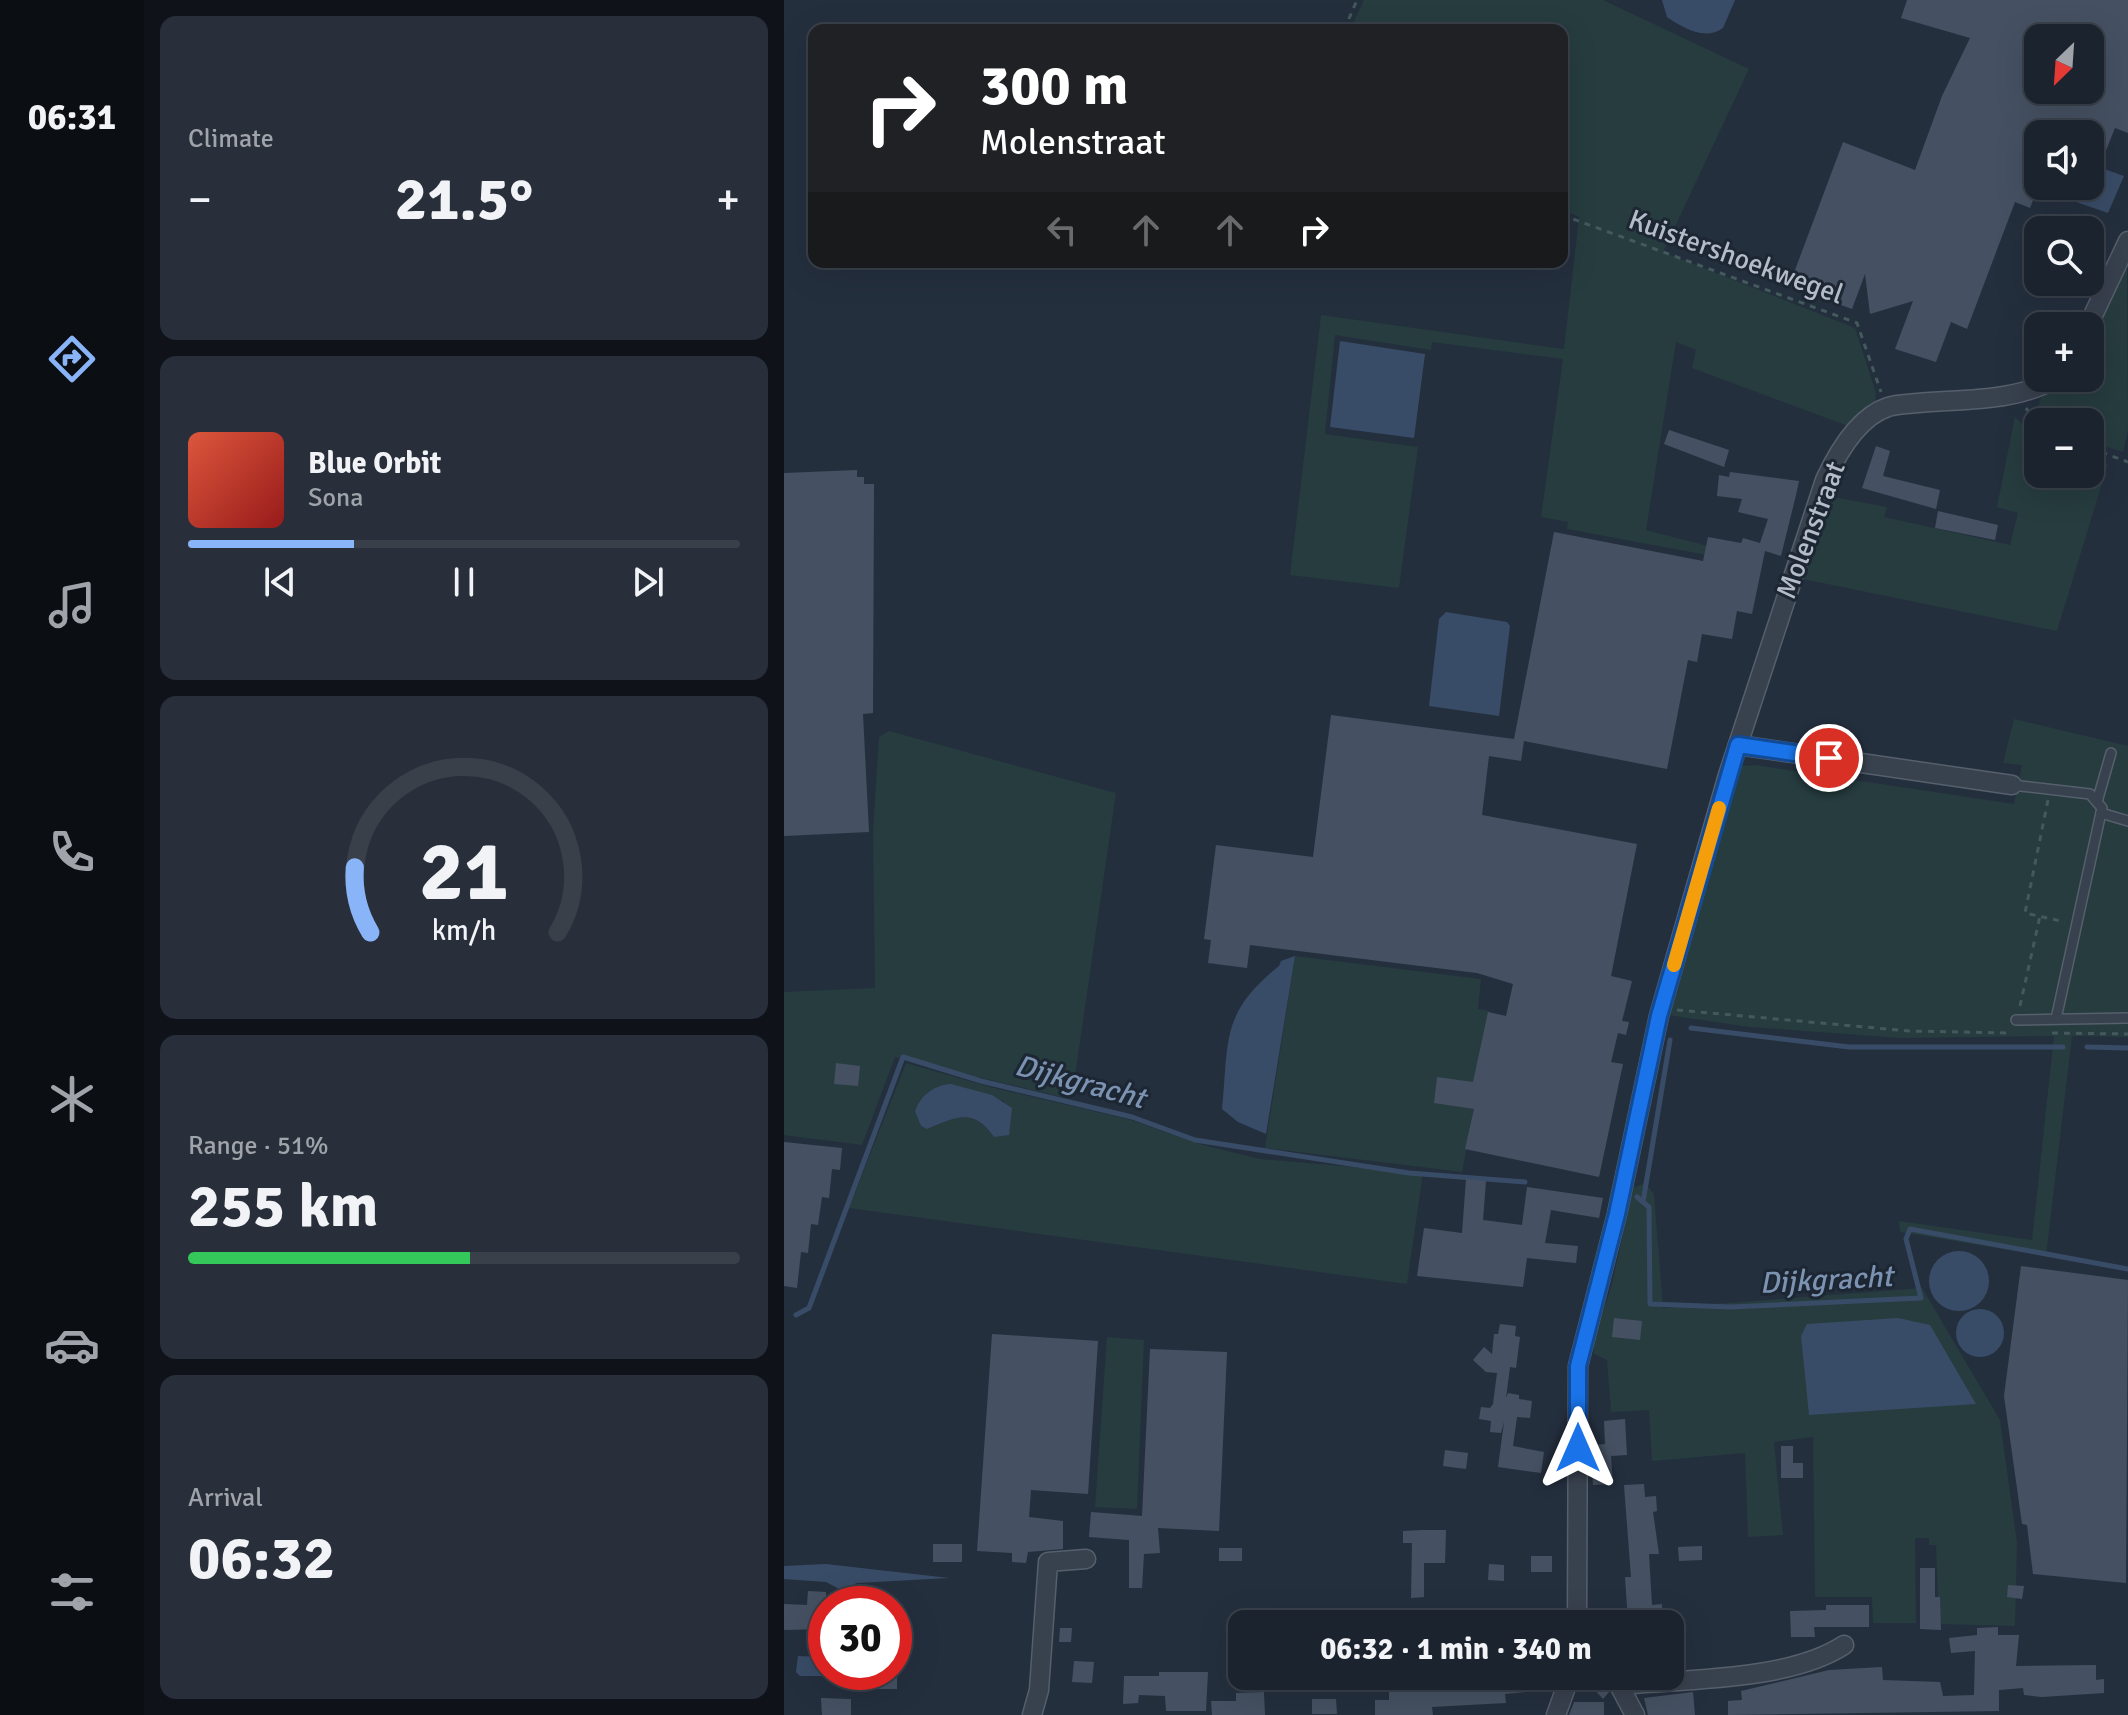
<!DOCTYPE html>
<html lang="en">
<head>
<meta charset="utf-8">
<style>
	body { margin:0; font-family:Signika,sans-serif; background:#282f3a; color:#f1f3f6; height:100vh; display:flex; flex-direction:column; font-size:30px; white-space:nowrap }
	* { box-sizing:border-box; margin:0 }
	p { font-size:26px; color:#a0a4aa }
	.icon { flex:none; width:44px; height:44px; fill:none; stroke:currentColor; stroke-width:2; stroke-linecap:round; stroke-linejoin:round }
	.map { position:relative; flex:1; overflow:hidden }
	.details { display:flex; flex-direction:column; gap:16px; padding:16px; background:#0f1319; width:640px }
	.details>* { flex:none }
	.hud { position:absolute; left:24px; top:24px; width:760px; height:244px; border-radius:16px; box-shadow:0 8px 32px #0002,0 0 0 2px #39404a; background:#202124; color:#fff; overflow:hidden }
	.needle { width:52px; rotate:205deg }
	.buttons { position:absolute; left:1240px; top:24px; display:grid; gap:16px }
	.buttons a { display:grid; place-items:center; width:80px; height:80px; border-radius:16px; background:#1b232e; box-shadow:0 8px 32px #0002,0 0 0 2px #39404a; font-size:40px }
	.speed { position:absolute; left:24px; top:1586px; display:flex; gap:16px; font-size:40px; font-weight:700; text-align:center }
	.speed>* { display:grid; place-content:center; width:104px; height:104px; border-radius:50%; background:#1b232e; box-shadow:0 8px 32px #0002,0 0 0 2px #39404a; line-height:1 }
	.speed .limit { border:12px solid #d22; background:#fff; color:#111 }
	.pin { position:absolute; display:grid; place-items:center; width:68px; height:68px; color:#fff; margin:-34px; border:4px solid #fff; border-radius:50%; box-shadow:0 2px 8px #0007 }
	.me { position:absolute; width:88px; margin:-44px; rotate:0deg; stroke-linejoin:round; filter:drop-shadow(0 0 6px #0008) }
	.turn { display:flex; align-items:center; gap:28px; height:168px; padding:0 40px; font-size:36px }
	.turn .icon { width:104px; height:104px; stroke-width:2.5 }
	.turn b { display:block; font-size:56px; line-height:68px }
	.lanes { display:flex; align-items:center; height:76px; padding:0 40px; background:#0003; justify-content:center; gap:40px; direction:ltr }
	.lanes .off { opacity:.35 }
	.big { font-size:60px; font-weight:700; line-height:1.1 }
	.details .card { flex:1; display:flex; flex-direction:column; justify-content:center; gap:12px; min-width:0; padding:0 28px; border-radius:16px; background:#282f3a }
	.details .dial { align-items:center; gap:0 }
	.dial svg { height:208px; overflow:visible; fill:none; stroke:#39404a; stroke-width:7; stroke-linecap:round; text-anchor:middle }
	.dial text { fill:#f1f3f6; stroke:none }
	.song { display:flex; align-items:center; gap:24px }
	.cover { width:96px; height:96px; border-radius:12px; background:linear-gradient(135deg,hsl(10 70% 55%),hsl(0 70% 35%)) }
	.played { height:8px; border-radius:4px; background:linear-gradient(90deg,#8ab4f8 30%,#39404a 30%) }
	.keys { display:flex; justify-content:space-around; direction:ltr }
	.heat { display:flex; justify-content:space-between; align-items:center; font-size:44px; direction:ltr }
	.charge { height:12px; border-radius:6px; background:linear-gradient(90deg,#34c759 51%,#39404a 0) }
	.trip { position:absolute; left:444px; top:1610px; width:456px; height:80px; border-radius:16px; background:#1b232e; box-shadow:0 8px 32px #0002,0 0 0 2px #39404a; font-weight:700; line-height:80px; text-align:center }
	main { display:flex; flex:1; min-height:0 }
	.tabs { display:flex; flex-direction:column; width:144px; justify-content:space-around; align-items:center; background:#0b0e12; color:#a0a4aa }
	.tabs .icon { width:56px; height:56px }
	.tabs .current { color:#8ab4f8 }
	.tabs b { font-size:36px; color:#f1f3f6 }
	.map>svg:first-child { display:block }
</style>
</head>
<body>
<main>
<nav class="tabs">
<b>06:31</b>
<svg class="icon current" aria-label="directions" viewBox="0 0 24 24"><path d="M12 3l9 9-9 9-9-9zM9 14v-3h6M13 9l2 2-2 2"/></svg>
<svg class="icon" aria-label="music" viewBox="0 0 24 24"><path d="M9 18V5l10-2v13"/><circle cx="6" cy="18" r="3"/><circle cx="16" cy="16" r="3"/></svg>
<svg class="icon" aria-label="phone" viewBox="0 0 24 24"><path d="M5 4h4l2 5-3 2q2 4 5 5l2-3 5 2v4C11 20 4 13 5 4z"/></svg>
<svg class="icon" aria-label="climate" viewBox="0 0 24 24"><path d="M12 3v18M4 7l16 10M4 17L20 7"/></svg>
<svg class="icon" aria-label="car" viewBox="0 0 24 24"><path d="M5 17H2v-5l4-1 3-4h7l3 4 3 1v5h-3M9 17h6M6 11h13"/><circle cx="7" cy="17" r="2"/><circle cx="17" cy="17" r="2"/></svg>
<svg class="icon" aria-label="filters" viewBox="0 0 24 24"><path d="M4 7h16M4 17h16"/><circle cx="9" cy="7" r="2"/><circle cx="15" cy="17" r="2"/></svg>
</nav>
<section class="details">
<div class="card"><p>Climate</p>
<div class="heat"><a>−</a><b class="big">21.5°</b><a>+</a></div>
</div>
<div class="card">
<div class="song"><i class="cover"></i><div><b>Blue Orbit</b><p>Sona</p></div></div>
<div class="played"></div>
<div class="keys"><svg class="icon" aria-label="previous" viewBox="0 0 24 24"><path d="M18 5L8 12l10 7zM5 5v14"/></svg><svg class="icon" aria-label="pause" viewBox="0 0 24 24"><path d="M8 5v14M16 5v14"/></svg><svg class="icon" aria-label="next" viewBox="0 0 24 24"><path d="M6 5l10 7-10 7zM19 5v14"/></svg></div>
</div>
<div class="card dial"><svg viewBox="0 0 100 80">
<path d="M14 69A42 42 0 1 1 86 69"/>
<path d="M14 69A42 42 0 0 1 8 44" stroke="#8ab4f8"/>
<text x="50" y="56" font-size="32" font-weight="700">21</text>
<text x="50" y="72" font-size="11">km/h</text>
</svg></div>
<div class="card"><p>Range · 51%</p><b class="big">255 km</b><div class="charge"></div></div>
<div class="card"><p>Arrival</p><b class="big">06:32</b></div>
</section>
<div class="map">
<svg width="1344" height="1715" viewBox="0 0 1344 1715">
	<rect width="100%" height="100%" fill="#242f3e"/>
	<g fill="#263c3f" fill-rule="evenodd">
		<polygon points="580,0 819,0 965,69 879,252 1071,328 1092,393 1091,404 1064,426 908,368 912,350 892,342 862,530 924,546 923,555 783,529 784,522 757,517 779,359 648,342 647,350 551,335 541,434 634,447 615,588 506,575 537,315 780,349 795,217 778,209 778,30 566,30"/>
		<path d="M1343 267 1344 430 1339 452 1306 442V422H1258C1242 391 1283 378 1306 378V346Z"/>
		<polygon points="1231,417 1254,439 1254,474 1306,474 1306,458 1324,464 1273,631 1019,579 1044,496 1103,507 1100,517 1226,545 1234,513 1213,507"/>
		<polygon points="1230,719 1344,746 1344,1037 1288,1036 1262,1256 1116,1232 1115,1221 1248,1240 1270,1036 1116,1038 965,1027 884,1015 957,766 971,765 1230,804 1238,765 1219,763"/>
		<polygon points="105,731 332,793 289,1090 282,1098 111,1057 78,1145 0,1135 0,992 91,988 89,832 95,737"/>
		<polygon points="511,956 697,979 694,1009 705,1011 688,1099 692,1101 678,1172 481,1148"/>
		<path d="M122 1063 206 1087 347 1120 419 1145 476 1159 639 1173 623 1284 65 1208ZM167 1084 220 1101 210 1137C188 1107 173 1117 144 1129L137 1126 131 1110C138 1095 150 1085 167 1084Z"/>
		<polygon points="861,1183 870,1194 879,1308 1138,1288 1216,1420 1233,1543 1231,1626 1155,1624 1152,1545 1145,1545 1145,1538 1131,1538 1132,1623 1089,1623 1088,1597 1031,1597 1029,1437 990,1442 999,1535 964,1537 961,1453 868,1461 865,1410 827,1412 823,1360 810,1354 809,1344 828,1284 849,1188"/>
		<polygon points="323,1337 360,1340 353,1509 311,1507"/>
	</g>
	<g fill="#394c67">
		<path d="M878 0H951L939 28C921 41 899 28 883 17Z"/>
		<polygon points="1306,164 1340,176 1324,213 1260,191 1262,186 1306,186"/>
		<polygon points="556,341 641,354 630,438 546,427"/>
		<polygon points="662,612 723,622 726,626 715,716 645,706 655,619"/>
		<path d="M511 956 482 1134 454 1122 438 1109C445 1041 436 1013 495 966L497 961Z"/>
		<path d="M167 1084 208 1095 228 1108 225 1135 210 1137C189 1107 173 1117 143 1129L137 1126 131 1111C137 1095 150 1085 167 1084Z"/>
		<circle cx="1175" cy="1281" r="30"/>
		<circle cx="1196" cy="1333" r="24"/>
		<polygon points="1114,1318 1146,1325 1192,1404 1025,1415 1017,1336 1023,1324"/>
		<polygon points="42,1564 165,1578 73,1583 57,1590 42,1582 0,1579 0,1566"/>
		<polygon points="14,1656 42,1657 42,1672 68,1672 66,1676 16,1676 12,1672"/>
	</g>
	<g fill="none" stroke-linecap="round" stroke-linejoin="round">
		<g stroke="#394c67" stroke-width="5">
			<polyline points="907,1028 1065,1047 1279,1047"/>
			<polyline points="1303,1047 1344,1048"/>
			<polyline points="853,1197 865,1207 866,1304 947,1307 1137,1298 1122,1239 1126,1229 1344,1269"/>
			<polyline points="859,1202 886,1040"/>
			<polyline points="12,1315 25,1308 119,1057 197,1081 348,1117 411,1140 625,1173 741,1182"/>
		</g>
	</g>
	<g fill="#455162" fill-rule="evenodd">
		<path d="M1123 0H1344V133L1331 128 1321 153 1306 148V134H1254V188L1246 208 1231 202 1183 329 1167 322 1152 362 1111 349 1129 301 1086 314 1081 274 1068 309 1005 286 1059 142 1131 170 1158 96 1186 38 1117 18ZM1254 38H1306V90H1254Z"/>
		<polygon points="885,430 945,450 940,467 880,444"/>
		<polygon points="1092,446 1106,451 1099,476 1156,490 1152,509 1078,488"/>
		<polygon points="73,470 73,477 80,477 80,484 90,484 89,713 79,714 85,832 0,836 0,473"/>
		<polygon points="946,472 1015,481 1012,495 997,556 981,551 968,614 953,611 948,639 918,634 913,662 904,660 883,769 740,741 737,761 705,756 698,815 853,844 827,976 848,981 838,1021 845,1022 842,1035 834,1033 827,1062 839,1064 815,1177 681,1149 690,1109 650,1103 653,1077 689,1082 704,1012 722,1016 729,984 693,973 466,945 463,968 424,963 427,940 420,939 432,845 529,857 547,715 730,739 770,532 919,561 924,537 957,543 959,538 976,543 984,519 954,512 958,499 933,496 935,475 945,477"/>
		<polygon points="1154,511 1214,525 1211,540 1151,528"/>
		<polygon points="52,1063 76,1066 74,1086 50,1084"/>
		<polygon points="0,1142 58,1148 56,1170 48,1169 45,1198 38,1197 34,1225 27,1224 24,1253 17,1252 13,1288 0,1286"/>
		<polygon points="682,1179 702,1181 699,1220 738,1225 743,1187 819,1198 815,1218 767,1210 761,1243 794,1246 792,1263 743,1258 739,1287 633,1276 640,1228 678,1233"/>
		<polygon points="1237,1266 1344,1280 1342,1583 1249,1574 1243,1525 1238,1524 1220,1396"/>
		<polygon points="830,1318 858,1321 856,1340 828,1337"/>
		<polygon points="716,1324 732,1326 731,1336 736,1337 732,1368 726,1367 722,1398 724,1393 735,1395 735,1399 748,1401 746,1418 733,1417 729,1446 760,1452 757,1473 714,1467 720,1422 717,1433 706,1432 707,1421 695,1419 697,1407 706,1408 709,1404 713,1373 702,1372 689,1360 700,1347 708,1354 710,1334 714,1334"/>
		<polygon points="208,1334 314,1341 304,1494 247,1490 245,1517 279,1521 279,1549 244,1552 242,1563 228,1562 228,1553 193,1551"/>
		<polygon points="366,1349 443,1352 435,1531 374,1528 376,1553 360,1554 358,1588 345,1588 345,1540 305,1537 307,1512 358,1516"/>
		<polygon points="841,1419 843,1455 827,1456 829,1484 809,1485 806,1445 821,1444 820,1421"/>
		<polygon points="997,1446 1009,1446 1009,1463 1019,1463 1019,1478 997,1478"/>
		<polygon points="661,1450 684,1453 682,1469 659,1466"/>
		<polygon points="860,1484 861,1497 872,1496 873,1511 869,1512 875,1554 865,1554 868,1605 878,1604 879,1623 844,1622 841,1577 847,1577 840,1485"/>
		<polygon points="638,1530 662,1530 661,1563 640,1563 640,1597 627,1598 628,1543 619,1543 619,1531"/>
		<rect x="149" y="1544" width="29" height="18"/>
		<polygon points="918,1546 918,1560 895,1561 894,1547"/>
		<rect x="435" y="1548" width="23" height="13"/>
		<rect x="747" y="1556" width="21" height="16"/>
		<polygon points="705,1564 720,1565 720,1581 704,1580"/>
		<polygon points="1136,1568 1151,1568 1151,1597 1156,1597 1157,1630 1136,1629"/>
		<polygon points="1224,1585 1240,1586 1238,1599 1223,1597"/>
		<polygon points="24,1591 42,1592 42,1629 0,1630 0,1604 23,1605"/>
		<polygon points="1042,1605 1085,1605 1085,1627 1030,1627 1031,1637 1007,1637 1006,1611 1042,1610"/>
		<polygon points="1214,1627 1214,1635 1235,1635 1232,1666 1312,1665 1312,1680 1320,1679 1320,1693 1258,1697 1240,1695 1239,1688 1215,1690 1215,1711 944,1715 944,1701 958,1700 957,1691 1045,1670 1098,1667 1099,1680 1156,1682 1159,1696 1190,1695 1191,1651 1167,1653 1165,1638 1193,1635 1193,1628"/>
		<polygon points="276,1628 288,1628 287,1642 275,1642"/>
		<polygon points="290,1661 310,1662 308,1683 288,1682"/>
		<polygon points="375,1672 424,1672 422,1711 382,1711 381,1696 355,1695 354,1703 339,1704 340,1676 375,1676"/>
		<rect x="88" y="1674" width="25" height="15"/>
		<polygon points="605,1676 618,1676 619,1680 660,1680 660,1676 752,1676 754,1691 721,1694 722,1703 648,1707 649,1715 591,1715 591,1700 605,1700"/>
		<polygon points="798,1676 813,1676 825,1692 819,1699"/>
		<polygon points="480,1692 481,1715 428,1715 427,1701 452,1701 452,1693"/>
		<polygon points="909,1692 911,1715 864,1715 860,1698"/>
		<polygon points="37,1698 67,1699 67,1715 38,1715"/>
		<polygon points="528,1699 552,1699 553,1714 528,1714"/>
		<polygon points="790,1702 820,1702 820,1715 785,1715"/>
	</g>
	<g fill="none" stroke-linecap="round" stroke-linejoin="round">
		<g stroke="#565f6c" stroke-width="12">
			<g id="service">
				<polyline points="1228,785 1306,794 1318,808 1272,1019"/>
				<polyline points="1313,802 1327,753"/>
				<polyline points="1317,813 1344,821"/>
				<polyline points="1232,1020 1343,1018"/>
			</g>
		</g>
		<g stroke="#565f6c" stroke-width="21">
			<g id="minor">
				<polyline points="1304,326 1344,241"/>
				<polyline points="954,745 1228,785"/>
				<path d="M793 1624 794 1366 833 1214 875 1016 944 775 1041 480C1053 454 1074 417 1104 407 1112 404 1125 404 1134 403 1179 399 1233 402 1272 378"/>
				<polyline points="825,1676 835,1685 851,1715"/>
				<path d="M835 1685C902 1679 1005 1681 1060 1645"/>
				<polyline points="248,1715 255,1690 264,1562 302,1559"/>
				<polyline points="772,1715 786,1676"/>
			</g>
		</g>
		<g stroke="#44595c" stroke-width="3" stroke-dasharray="6 6" stroke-linecap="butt">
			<polyline points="560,30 573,0"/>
			<polyline points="778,215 1073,323 1097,392"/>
			<polyline points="1242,408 1254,424"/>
			<polyline points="1306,448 1344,462"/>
			<polyline points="1264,800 1241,913 1281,922"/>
			<polyline points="1236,1006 1256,916"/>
			<polyline points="893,1010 1125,1031 1228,1033"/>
			<polyline points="1268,1033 1344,1034"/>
		</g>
		<use href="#service" stroke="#38414e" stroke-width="9"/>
		<use href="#minor" stroke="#38414e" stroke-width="18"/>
	</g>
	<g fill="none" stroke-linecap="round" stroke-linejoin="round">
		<g stroke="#114b97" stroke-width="20">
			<polyline id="route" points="794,1448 794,1366 833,1214 875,1016 954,745 1045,758"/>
		</g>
		<use href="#route" stroke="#1a73e8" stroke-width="14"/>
		<polyline stroke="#f59e0b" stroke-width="14" points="890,965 935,808"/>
	</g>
	<g text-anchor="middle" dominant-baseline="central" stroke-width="6" stroke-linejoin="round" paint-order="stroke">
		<g font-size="28" fill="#b4bcc9" stroke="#1d2633">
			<text transform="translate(952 257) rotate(20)">Kuistershoekwegel</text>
			<text transform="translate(1027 530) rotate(-69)">Molenstraat</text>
		</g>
		<g font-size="30" font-style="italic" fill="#7c92b1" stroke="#1d2633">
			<text transform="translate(296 1082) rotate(15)">Dijkgracht</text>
			<text transform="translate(1042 1280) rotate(-3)">Dijkgracht</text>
		</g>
	</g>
</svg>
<div class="buttons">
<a><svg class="needle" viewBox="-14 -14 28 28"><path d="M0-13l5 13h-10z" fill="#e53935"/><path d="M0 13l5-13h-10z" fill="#a0a4aa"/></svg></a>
<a><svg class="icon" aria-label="sound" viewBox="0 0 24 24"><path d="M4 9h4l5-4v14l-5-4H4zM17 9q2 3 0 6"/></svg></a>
<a><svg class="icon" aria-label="search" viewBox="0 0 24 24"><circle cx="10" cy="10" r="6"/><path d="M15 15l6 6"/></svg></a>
<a>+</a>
<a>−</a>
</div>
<div class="speed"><div class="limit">30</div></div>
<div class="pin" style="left:1045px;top:758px;background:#d93025"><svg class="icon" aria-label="arrive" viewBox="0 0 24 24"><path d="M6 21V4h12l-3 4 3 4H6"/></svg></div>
<svg class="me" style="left:794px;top:1448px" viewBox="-20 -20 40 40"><path d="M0-17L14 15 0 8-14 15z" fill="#1a73e8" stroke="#fff" stroke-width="4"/></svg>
<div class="trip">06:32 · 1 min · 340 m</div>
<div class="hud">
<div class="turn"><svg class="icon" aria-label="right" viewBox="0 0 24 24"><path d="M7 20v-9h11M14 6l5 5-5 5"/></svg><div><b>300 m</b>Molenstraat</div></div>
<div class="lanes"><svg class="icon off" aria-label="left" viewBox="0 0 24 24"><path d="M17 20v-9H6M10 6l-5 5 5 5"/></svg><svg class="icon off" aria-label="ahead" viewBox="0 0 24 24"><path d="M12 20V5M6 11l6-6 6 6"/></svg><svg class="icon off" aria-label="ahead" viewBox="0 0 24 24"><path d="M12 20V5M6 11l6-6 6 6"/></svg><svg class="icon" aria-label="right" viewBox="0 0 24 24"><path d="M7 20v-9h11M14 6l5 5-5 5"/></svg></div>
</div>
</div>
</main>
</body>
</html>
